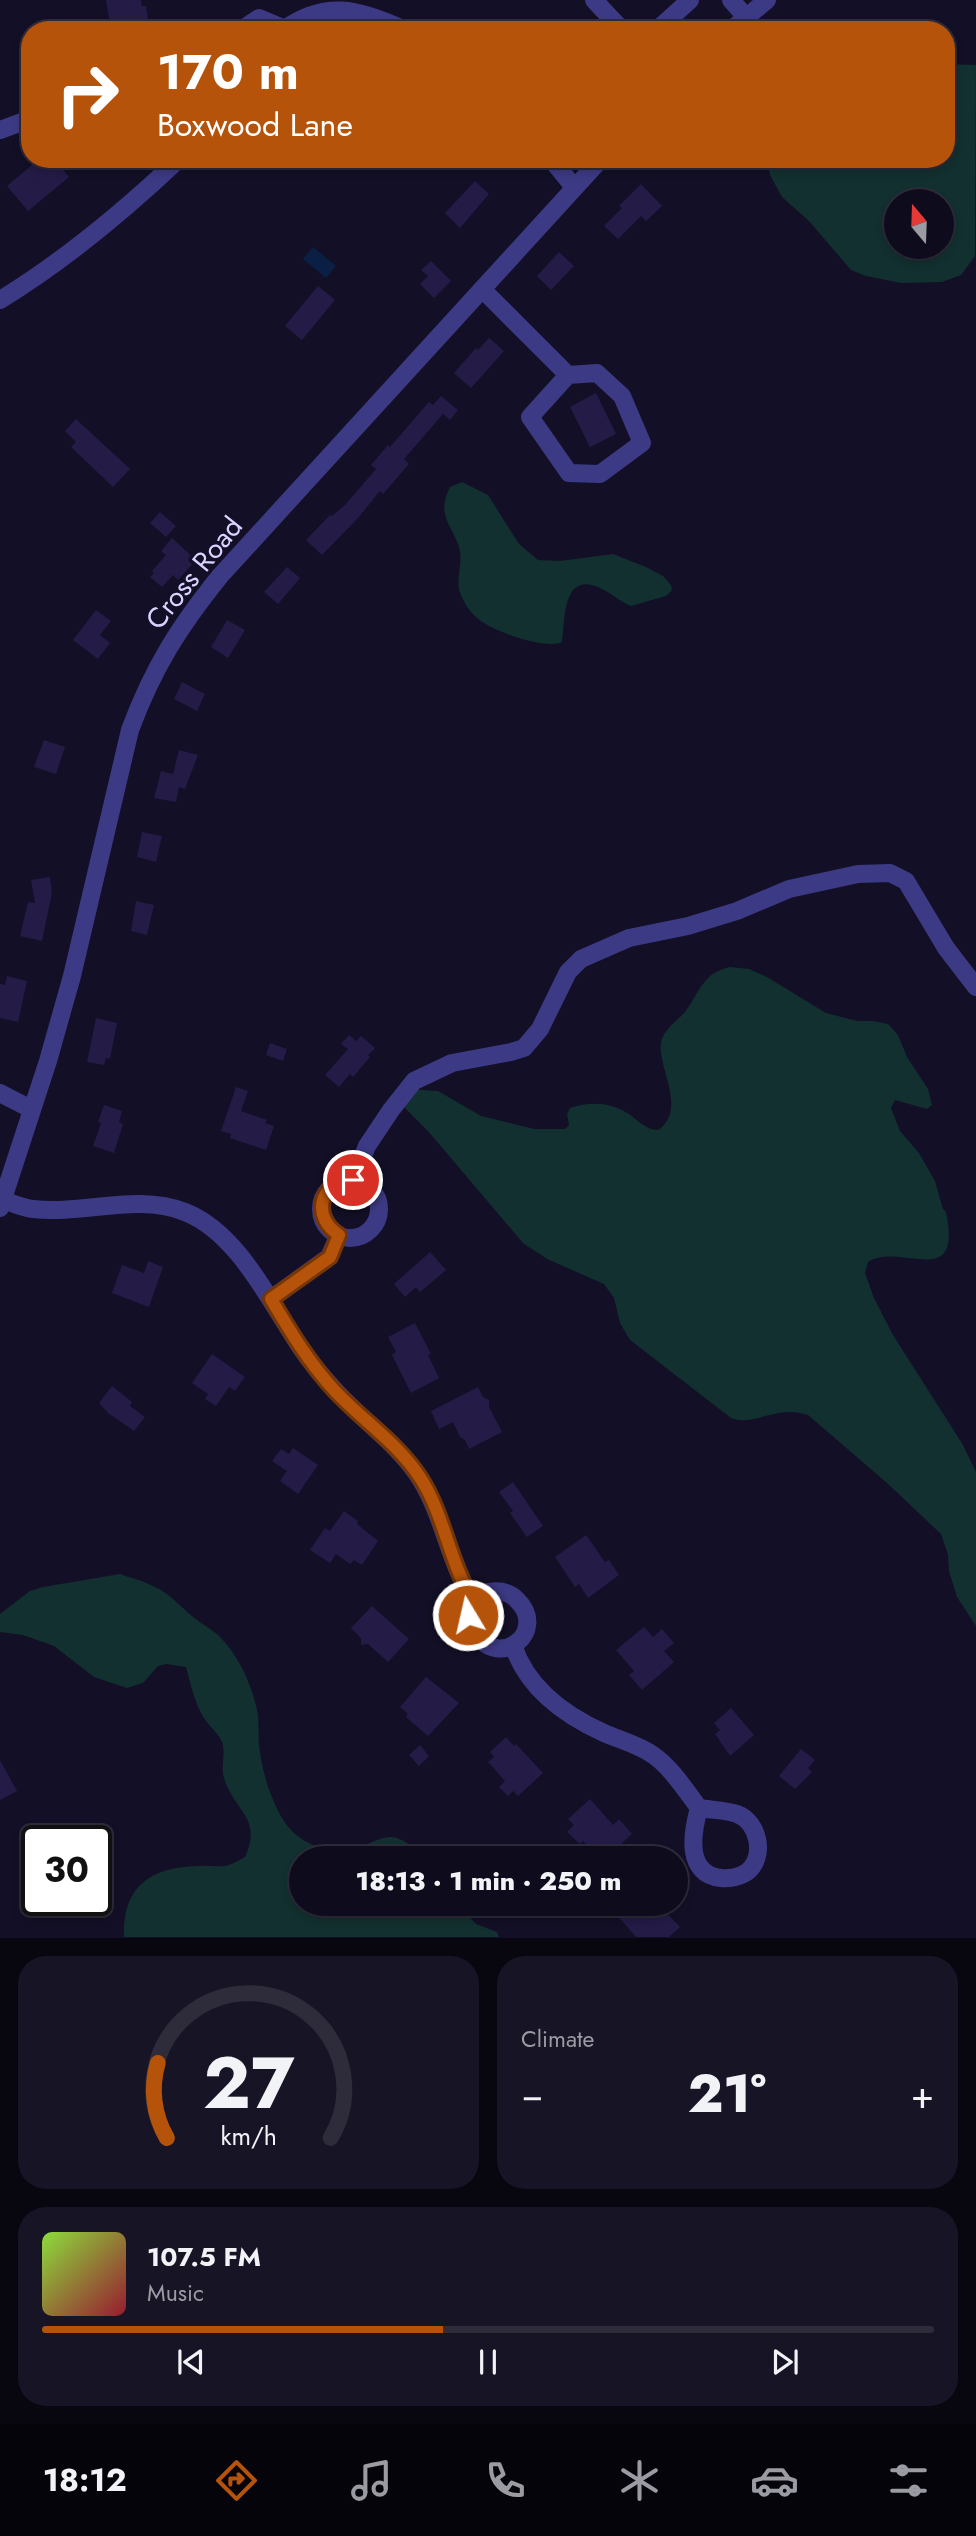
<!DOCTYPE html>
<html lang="en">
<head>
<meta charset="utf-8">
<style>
	body { margin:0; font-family:Jost,sans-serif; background:#171425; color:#f1f3f6; height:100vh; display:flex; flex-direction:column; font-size:26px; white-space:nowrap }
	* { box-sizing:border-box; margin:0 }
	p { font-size:23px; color:#9b9ba3 }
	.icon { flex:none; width:38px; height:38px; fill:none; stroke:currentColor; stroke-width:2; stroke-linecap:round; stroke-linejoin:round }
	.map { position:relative; height:1938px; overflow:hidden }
	.side { display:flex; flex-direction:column; gap:18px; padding:18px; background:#08060f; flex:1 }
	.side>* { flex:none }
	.banner { position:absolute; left:21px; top:21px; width:934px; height:147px; border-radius:28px; box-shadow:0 4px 10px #0003,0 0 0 2px #2e2b3b; background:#b45309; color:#fff; overflow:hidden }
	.needle { width:46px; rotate:341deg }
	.buttons { position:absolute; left:884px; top:189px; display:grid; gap:14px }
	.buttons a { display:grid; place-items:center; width:70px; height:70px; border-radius:50%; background:#0e0b1c; box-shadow:0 4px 10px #0003,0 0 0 2px #2e2b3b; font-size:35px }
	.speed { position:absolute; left:21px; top:1825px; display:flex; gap:14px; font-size:35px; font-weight:700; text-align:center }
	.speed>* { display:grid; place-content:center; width:91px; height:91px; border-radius:50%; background:#0e0b1c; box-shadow:0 4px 10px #0003,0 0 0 2px #2e2b3b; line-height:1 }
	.speed .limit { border:4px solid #111; border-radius:10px; background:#fff; color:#111 }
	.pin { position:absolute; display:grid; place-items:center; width:60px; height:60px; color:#fff; margin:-30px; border:4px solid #fff; border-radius:50%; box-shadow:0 2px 7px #0007 }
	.me { position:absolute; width:77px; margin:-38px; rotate:351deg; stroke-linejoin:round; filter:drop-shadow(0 0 5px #0008) }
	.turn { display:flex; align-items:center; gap:24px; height:147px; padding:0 21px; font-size:32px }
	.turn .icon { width:91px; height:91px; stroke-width:2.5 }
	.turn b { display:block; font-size:49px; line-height:60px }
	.big { font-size:52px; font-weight:800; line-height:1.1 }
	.side .card { flex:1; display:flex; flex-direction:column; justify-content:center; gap:10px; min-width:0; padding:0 24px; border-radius:28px; background:#171425 }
	.side .dial { align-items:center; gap:0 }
	.dial svg { height:182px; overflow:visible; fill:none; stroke:#2e2b3b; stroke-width:7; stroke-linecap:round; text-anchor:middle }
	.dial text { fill:#f1f3f6; stroke:none }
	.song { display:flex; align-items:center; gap:21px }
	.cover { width:84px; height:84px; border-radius:10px; background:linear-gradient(135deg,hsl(90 70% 55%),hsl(350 70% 35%)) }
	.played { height:7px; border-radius:4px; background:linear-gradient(90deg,#b45309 45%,#2e2b3b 45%) }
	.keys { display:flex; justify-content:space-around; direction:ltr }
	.heat { display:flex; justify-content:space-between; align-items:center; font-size:38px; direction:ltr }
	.side .tiles { flex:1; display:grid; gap:18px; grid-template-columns:1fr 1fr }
	.card:last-child { grid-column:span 2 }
	.trip { position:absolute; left:289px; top:1846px; width:399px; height:70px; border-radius:35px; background:#0e0b1c; box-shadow:0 4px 10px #0003,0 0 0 2px #2e2b3b; font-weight:800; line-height:70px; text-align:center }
	.menu { display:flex; height:112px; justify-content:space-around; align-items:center; background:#06040b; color:#9b9ba3 }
	.menu .icon { width:49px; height:49px }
	.menu .selected { color:#b45309 }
	.menu b { font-size:32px; color:#f1f3f6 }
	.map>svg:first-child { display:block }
</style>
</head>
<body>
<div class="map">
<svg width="976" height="1938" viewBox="0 0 976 1938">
	<rect width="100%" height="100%" fill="#130f26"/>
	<g fill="#12302f" fill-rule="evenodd">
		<path d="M947 64 976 65 975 256 961 275 942 282 901 283 866 276 851 270 809 221 782 197 770 175 767 159H947ZM896 201H942V247H896Z"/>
		<path d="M462 482 488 495 519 544 538 560 560 561 613 554 646 567 663 576 671 585 672 590 666 596 631 606C620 602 613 594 602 589 563 569 565 617 562 642 545 650 496 632 481 621 472 615 465 605 461 595 454 581 464 563 459 547 451 523 436 515 450 487Z"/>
		<path d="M730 967 749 969 767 977 826 1013 857 1021H873L888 1024 898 1035 907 1057 928 1089 932 1105 927 1109 895 1100 891 1108 900 1131 919 1153 935 1181 943 1209 946 1212C963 1293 900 1241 868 1262L865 1273 874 1298 893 1335 963 1445 976 1472V1626L957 1597 949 1571 948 1555 941 1534 887 1483 808 1415C776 1404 755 1427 731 1418L630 1340 620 1323 614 1298 604 1284 547 1259 523 1243 428 1131 404 1107 407 1089 438 1091 481 1116 534 1129H565L569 1125 567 1114 570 1108C589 1101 612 1102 629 1114 639 1121 646 1130 658 1130 688 1109 657 1068 661 1042 664 1029 677 1021 685 1012 694 1000 699 986 710 976 716 971 723 969 730 967Z"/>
		<path d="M120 1574C131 1578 144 1581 155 1587 170 1594 180 1606 192 1616 200 1623 210 1628 218 1635 239 1655 253 1687 258 1715 259 1727 258 1740 260 1752 263 1776 275 1813 291 1830 305 1845 334 1856 354 1849 366 1846 377 1838 389 1837 401 1836 418 1850 425 1858H301V1904H457L476 1924 497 1932 499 1937H124C122 1887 150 1867 198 1866 207 1865 217 1867 225 1866 232 1865 239 1860 245 1857 263 1818 234 1811 224 1778 220 1765 227 1752 221 1740 217 1732 209 1726 204 1718 194 1702 191 1685 186 1667L166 1664 158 1666 143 1683 127 1688 94 1677 54 1646 23 1635 0 1632V1614L30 1591 43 1587Z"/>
	</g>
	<polygon fill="#0a1f44" points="313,247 336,266 326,278 303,259"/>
	<g fill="#241b47">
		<polygon points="106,0 141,0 142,6 146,6 149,27 111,30"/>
		<polygon points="39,159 68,159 60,166 69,177 28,211 7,186"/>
		<polygon points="475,181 489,194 460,228 445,213"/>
		<polygon points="641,184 662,206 646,221 641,216 618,239 604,226 622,208 619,206"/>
		<polygon points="559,252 574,266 551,290 537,276"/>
		<polygon points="431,261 451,281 434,298 420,284 428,276 421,270"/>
		<polygon points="318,286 335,300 302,340 285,326"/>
		<polygon points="489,338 504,351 471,388 454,373 476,348 478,350"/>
		<polygon points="596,393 616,434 590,447 570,407"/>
		<polygon points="441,396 458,410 450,420 443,414 404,459 409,464 383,494 380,491 358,518 322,555 306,540 330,515 332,516 345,505 376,469 371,465 388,445 390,447 429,402 433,405"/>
		<polygon points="76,419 130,469 113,487 71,447 76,442 65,431"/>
		<polygon points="160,512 176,526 166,537 150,523"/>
		<polygon points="172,538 196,560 178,580 173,575 162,587 150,577 154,573 152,571 166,555 161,551"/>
		<polygon points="287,567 300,578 278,604 264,592"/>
		<polygon points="96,610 111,621 100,635 110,643 98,659 73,640"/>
		<polygon points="227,620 245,630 228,658 211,647"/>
		<polygon points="182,682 205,694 197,711 174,699"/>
		<polygon points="44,740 65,747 56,774 34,767"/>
		<polygon points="179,750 198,755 185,789 179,787 176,802 154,798 161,771 173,774"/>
		<polygon points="142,832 162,836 156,862 137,857"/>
		<polygon points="50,877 52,893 42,941 20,936 28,902 35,903 31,880"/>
		<polygon points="136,901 154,905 147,935 131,931"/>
		<polygon points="7,976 27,981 18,1022 0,1018 0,984 5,985"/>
		<polygon points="96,1018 117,1023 110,1059 106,1058 104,1065 87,1062"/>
		<polygon points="349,1035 356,1041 361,1036 375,1048 368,1055 370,1057 353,1077 350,1074 339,1087 325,1075 348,1049 341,1044"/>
		<polygon points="270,1043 287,1049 283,1061 266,1055"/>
		<polygon points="236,1087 248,1091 241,1111 267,1120 265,1123 274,1126 266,1150 230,1138 231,1134 221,1131"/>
		<polygon points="104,1105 122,1111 119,1122 123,1124 114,1153 93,1146 101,1123 98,1122"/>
		<polygon points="430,1252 446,1270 420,1292 416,1287 405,1297 394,1284"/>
		<polygon points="148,1261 163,1267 149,1307 112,1293 122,1265 144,1273"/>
		<polygon points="415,1323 431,1354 428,1355 439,1378 411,1393 392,1355 396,1352 388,1337"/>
		<polygon points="212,1354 245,1377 235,1391 229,1387 216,1406 205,1399 208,1394 192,1383"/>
		<polygon points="112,1386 132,1402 130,1406 145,1417 134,1431 108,1413 99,1403"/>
		<polygon points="478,1387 483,1397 489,1400 489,1407 502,1432 469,1449 465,1440 460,1437 453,1422 439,1429 431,1411"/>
		<polygon points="293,1448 318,1465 298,1494 280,1481 287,1471 272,1461 281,1449 289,1454"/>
		<polygon points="513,1482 543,1526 527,1537 510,1513 513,1511 499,1492"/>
		<polygon points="344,1511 358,1521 357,1524 378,1541 362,1565 354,1560 350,1564 336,1554 330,1563 310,1550 325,1528 330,1531"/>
		<polygon points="586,1535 605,1562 609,1560 619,1575 588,1598 579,1584 575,1587 555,1557"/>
		<polygon points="372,1606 409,1639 388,1662 368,1644 361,1645 361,1638 351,1628"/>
		<polygon points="644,1627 653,1637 662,1629 674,1643 664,1651 674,1662 642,1690 629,1675 634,1671 616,1650"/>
		<polygon points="426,1677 459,1703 428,1736 406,1717 408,1714 400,1707"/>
		<polygon points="731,1708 754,1735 730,1756 715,1734 720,1730 714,1723"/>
		<polygon points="506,1737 514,1746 516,1744 543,1773 518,1796 513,1791 508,1796 499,1787 505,1781 488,1762 494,1757 490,1752"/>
		<polygon points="420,1745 429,1756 419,1766 409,1755"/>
		<polygon points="801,1749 815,1760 808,1768 812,1772 795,1789 779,1776"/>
		<polygon points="0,1760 17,1791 0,1800"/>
		<polygon points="590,1799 613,1825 619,1819 632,1834 606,1858 599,1858 583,1841 580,1844 567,1832 574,1825 568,1819"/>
		<polygon points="624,1904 658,1904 680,1927 669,1937 636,1937 615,1913"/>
	</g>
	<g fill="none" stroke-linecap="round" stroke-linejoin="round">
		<g stroke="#3d3a85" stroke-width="18">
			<polyline points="594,0 622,30"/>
			<polyline points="731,0 746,17"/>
			<polyline points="241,30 259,18 283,28"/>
			<path d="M283 30C325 0 357 8 405 30"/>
			<polyline points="657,30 690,0"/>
			<polyline points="731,30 767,0"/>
			<polyline points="0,130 30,119"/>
			<polyline points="551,159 574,187"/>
			<polyline points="482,289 568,375 597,373 622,396 642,443 600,474 569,473 530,417 568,375"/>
			<path d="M0 300C64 261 124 211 179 159"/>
			<polyline points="0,1093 31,1109"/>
			<polyline points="353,1180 367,1146 391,1110 414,1081 452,1063 511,1052 524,1048 540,1029 568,972 581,959 629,938 688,926 737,911 789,889 858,874 890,873 906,881 946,948 976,987"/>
			<circle cx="350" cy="1209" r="29"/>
			<path d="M3 1200C12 1203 23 1208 33 1209 84 1215 136 1193 185 1212 239 1233 272 1306 303 1351 312 1364 323 1377 333 1388 361 1420 399 1444 421 1480 443 1516 449 1560 471 1597 468 1611 468 1619 476 1633 499 1671 549 1631 517 1600 505 1587 486 1591 471 1597"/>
			<path d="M0 1208 48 1061 72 976 130 730C153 668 179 627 220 576L601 159"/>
			<polyline points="271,1299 329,1257 339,1235"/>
			<path d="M513 1645C527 1688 564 1715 604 1733 620 1740 639 1745 653 1755 670 1766 687 1792 699 1808 692 1833 685 1874 721 1878 729 1879 740 1877 747 1872 766 1857 759 1822 737 1814 726 1810 711 1810 699 1808"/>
		</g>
	</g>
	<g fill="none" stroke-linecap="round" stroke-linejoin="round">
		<g stroke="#753606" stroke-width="18">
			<path id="route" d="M353 1180C319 1182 311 1217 339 1235L330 1257 271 1299C290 1331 309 1363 335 1391 363 1421 399 1444 421 1479 444 1515 449 1560 471 1597L468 1615"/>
		</g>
		<use href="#route" stroke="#b45309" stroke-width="12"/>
	</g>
	<g text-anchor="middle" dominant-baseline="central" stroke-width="7" stroke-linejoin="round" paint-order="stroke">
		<g font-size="28" fill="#d9d4ff" stroke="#130f26">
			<text transform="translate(194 573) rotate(-51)">Cross Road</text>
		</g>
	</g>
</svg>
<div class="buttons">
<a><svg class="needle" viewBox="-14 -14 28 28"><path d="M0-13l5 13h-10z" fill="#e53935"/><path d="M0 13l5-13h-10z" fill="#9b9ba3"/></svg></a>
</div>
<div class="speed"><div class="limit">30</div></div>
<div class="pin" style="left:353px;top:1180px;background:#d93025"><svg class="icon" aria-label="arrive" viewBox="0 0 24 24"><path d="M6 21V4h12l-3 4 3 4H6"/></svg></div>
<svg class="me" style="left:468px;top:1615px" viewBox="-20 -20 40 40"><circle r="17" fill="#b45309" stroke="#fff" stroke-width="3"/><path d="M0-11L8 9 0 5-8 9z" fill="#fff"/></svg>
<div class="trip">18:13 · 1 min · 250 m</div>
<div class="banner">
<div class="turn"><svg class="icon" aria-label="right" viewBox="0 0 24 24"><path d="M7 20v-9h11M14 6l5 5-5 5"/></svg><div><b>170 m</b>Boxwood Lane</div></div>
</div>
</div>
<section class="side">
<div class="tiles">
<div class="card dial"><svg viewBox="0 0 100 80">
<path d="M14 69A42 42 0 1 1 86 69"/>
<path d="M14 69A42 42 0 0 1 10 36" stroke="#b45309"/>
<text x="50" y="56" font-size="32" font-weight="700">27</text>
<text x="50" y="72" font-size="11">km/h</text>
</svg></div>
<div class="card"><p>Climate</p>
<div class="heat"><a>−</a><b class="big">21°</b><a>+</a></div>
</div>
<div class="card">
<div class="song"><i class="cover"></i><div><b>107.5 FM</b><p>Music</p></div></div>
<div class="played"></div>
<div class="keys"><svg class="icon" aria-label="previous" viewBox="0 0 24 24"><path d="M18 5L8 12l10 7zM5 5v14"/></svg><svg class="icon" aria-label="pause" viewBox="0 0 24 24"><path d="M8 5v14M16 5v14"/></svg><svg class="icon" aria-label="next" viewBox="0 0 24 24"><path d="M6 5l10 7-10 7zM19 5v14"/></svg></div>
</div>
</div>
</section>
<nav class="menu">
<b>18:12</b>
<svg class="icon selected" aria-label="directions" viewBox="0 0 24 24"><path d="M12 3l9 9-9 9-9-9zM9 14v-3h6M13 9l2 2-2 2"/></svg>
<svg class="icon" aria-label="music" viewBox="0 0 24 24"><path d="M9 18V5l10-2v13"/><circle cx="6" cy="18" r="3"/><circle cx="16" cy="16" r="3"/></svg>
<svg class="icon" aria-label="phone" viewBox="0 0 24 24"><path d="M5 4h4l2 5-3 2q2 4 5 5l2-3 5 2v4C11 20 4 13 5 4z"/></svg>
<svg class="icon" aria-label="climate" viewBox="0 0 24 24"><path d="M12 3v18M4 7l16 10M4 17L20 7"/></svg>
<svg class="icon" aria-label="car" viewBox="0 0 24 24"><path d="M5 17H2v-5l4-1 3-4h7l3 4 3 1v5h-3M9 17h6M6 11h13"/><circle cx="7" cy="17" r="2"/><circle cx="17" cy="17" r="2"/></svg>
<svg class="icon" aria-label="filters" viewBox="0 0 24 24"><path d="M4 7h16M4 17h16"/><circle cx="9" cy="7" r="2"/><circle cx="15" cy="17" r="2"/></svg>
</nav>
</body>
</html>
